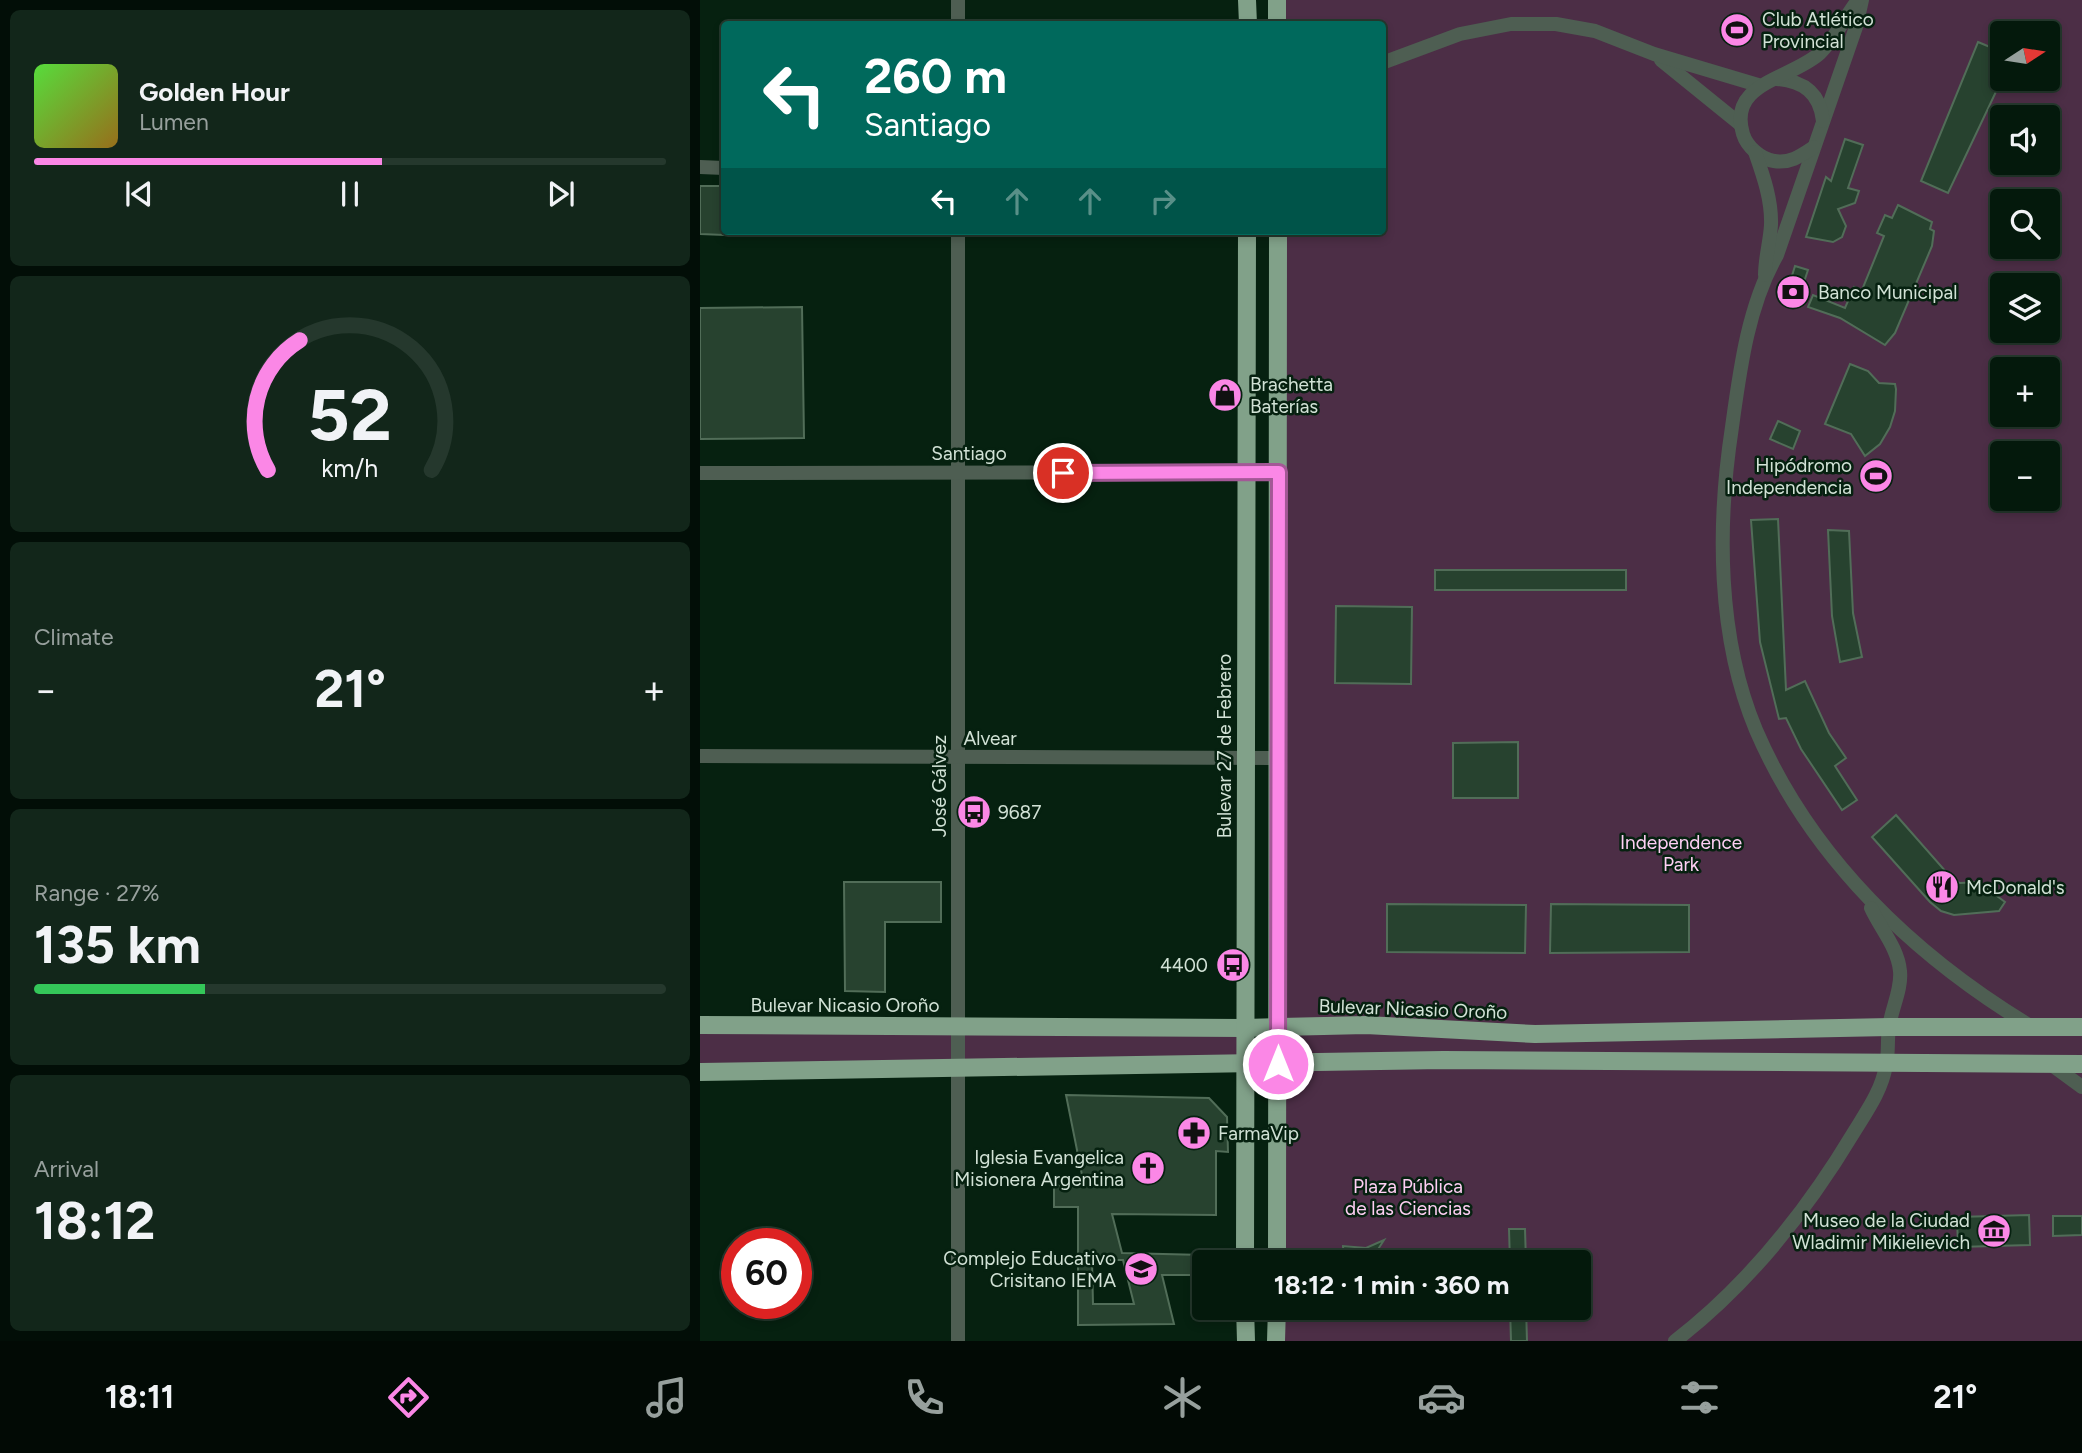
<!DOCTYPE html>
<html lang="en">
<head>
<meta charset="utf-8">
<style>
	body { margin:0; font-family:Figtree,sans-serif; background:#12261a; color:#f1f3f6; height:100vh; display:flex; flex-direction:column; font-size:26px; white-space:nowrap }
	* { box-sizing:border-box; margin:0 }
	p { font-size:23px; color:#97a09d }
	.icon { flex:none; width:38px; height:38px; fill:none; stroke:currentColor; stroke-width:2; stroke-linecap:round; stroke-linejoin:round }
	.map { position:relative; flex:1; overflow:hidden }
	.sheet { display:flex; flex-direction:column; gap:10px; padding:10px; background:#020e07; width:700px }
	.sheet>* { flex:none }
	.banner { position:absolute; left:21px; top:21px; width:665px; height:214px; border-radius:7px; box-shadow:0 4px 10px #0003,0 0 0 2px #25382d; background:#00695c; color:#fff; overflow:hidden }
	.needle { width:46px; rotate:78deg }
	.buttons { position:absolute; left:1290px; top:21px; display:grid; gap:14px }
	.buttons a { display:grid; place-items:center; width:70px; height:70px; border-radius:7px; background:#04190c; box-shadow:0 4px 10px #0003,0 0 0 2px #25382d; font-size:35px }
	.speed { position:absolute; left:21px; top:1228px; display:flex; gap:14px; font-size:35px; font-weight:700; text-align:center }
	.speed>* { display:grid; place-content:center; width:91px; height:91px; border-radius:50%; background:#04190c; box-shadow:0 4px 10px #0003,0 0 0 2px #25382d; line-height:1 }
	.speed .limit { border:10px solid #d22; background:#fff; color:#111 }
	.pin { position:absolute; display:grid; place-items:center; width:60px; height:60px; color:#fff; margin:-30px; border:4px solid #fff; border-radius:50%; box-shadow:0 2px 7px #0007 }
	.me { position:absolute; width:77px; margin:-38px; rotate:0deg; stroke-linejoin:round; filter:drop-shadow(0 0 5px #0008) }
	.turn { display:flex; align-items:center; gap:24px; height:147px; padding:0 28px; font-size:32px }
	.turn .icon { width:91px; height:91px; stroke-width:2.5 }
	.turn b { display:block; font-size:49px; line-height:60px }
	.lanes { display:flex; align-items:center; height:66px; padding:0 28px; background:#0003; justify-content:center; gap:35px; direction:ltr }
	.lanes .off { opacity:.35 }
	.big { font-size:52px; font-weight:700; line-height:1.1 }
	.sheet .tile { flex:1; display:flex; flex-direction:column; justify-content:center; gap:10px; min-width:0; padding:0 24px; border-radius:10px; background:#12261a }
	.sheet .dial { align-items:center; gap:0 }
	.dial svg { height:182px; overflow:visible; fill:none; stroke:#25382d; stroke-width:7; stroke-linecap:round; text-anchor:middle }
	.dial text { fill:#f1f3f6; stroke:none }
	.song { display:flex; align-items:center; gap:21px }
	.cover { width:84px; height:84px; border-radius:10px; background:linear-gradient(135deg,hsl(110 70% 55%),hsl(40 70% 35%)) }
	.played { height:7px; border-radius:4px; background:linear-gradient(90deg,#fb87e6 55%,#25382d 55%) }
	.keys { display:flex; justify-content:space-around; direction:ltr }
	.heat { display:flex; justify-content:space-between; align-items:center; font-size:38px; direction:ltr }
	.charge { height:10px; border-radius:5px; background:linear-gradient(90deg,#34c759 27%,#25382d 0) }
	.trip { position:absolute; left:492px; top:1250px; width:399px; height:70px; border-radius:7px; background:#04190c; box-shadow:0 4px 10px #0003,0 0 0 2px #25382d; font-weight:700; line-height:70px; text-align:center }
	.tab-bar { display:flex; height:112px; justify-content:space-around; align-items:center; background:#020a05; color:#97a09d }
	.tab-bar .icon { width:49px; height:49px }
	.tab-bar .active { color:#fb87e6 }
	.tab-bar b { font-size:32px; color:#f1f3f6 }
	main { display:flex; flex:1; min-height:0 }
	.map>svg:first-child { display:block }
</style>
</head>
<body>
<main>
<section class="sheet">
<div class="tile">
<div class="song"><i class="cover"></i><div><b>Golden Hour</b><p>Lumen</p></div></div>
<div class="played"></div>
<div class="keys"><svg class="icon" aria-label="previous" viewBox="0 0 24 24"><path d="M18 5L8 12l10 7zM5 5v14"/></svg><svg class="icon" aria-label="pause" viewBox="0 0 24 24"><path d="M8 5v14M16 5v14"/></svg><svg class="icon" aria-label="next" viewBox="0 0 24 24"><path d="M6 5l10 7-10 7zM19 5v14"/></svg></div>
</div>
<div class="tile dial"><svg viewBox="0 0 100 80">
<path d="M14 69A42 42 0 1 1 86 69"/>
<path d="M14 69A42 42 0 0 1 28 12" stroke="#fb87e6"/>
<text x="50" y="56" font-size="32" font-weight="700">52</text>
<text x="50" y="72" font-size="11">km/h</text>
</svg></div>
<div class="tile"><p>Climate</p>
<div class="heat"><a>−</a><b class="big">21°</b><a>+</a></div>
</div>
<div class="tile"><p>Range · 27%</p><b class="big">135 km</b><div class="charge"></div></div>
<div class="tile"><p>Arrival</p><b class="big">18:12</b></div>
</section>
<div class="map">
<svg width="1382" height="1341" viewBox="0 0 1382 1341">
	<rect width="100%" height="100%" fill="#062110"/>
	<g fill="#4c2e46" fill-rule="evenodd">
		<path d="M577 0H1382V1341H576L577 1307H878V1262H577L578 231H682V24H577ZM1302 33H1348V79H1302ZM1302 117H1348V163H1302ZM1302 201H1348V247H1302ZM1302 285H1348V331H1302ZM1302 369H1348V415H1302ZM1302 453H1348V499H1302Z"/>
		<polygon points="0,1025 544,1028 543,1063 0,1072"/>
	</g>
	<g fill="#27422f" stroke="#516d58" stroke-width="2" fill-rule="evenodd">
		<polygon points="1278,42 1302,52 1302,79 1248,193 1221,181"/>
		<polygon points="1145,139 1163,145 1148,188 1159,191 1155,203 1138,209 1146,226 1142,237 1133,242 1106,237 1126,177 1131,181"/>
		<polygon points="0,186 24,186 24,235 0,234"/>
		<polygon points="1198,205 1232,222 1230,229 1234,231 1232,246 1195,333 1185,345 1140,318 1108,307 1113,295 1145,308 1154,287 1162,290 1184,236 1177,233 1185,215 1192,218"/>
		<polygon points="1095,266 1108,270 1098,300 1086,295"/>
		<polygon points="102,307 104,438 0,439 0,308"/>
		<polygon points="1150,364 1168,371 1179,383 1195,384 1196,389 1195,411 1190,427 1180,444 1165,456 1151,434 1125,424"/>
		<polygon points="1078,421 1100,431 1093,449 1070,439"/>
		<polygon points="1078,519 1086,690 1105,681 1129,733 1146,758 1135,766 1157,800 1142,810 1101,749 1086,718 1079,719 1060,642 1051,520"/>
		<polygon points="1128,530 1149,531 1153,613 1162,657 1140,662 1132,616"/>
		<rect x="735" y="570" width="191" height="20"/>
		<polygon points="636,606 712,607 711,684 635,683"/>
		<polygon points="818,742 818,798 753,798 753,743"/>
		<polygon points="1196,815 1254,881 1260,883 1278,882 1305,902 1299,911 1254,915 1241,911 1230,902 1172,837"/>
		<polygon points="144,882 241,882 241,922 185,922 185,992 145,991"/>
		<polygon points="687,904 826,905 825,953 687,952"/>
		<polygon points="851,904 989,905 989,952 850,953"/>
		<path d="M366 1095 509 1098 527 1117 528 1152 516 1151V1215L412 1214 422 1253 504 1255V1275H462L474 1324 378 1325V1207H354V1185H384ZM392 1260H423L434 1304H393Z"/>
		<polygon points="1329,1215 1330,1245 1258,1247 1257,1217"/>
		<polygon points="1353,1216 1382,1216 1382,1235 1353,1236"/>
		<polygon points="809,1229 825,1229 826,1262 810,1262"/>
		<polygon points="684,1240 675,1254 683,1262 644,1262 643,1246 666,1248"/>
		<polygon points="810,1307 826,1307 827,1341 811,1341"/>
	</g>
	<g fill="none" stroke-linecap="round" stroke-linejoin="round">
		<g stroke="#4e5e52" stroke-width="14">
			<polyline points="258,0 258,24"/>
			<path d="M1162 0 1156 27 1077 255C1048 306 1040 369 1032 427 1017 525 1017 637 1056 730 1111 858 1214 956 1332 1027"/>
			<polyline points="961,60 1040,124"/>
			<polyline points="682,63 760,34 811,24 856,24 895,31 954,54 1058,85"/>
			<path d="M1077 79C1103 81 1120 93 1123 121"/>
			<path d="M1114 147C1102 155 1090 164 1074 161 1061 159 1047 147 1043 134 1027 82 1092 79 1120 53 1135 38 1145 17 1158 0"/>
			<path d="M1055 152C1063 175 1072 200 1071 225 1070 242 1065 258 1065 275"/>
			<polyline points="0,167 24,168"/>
			<polyline points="258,231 258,1341"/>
			<polyline points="0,473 579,472"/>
			<polyline points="0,756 580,758"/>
			<polyline points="1352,1065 1382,1087"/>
			<path d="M975 1341C1049 1284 1106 1212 1154 1132 1167 1111 1182 1090 1186 1065 1189 1053 1187 1040 1189 1028 1191 1009 1202 990 1200 971 1198 948 1180 928 1171 908"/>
		</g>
		<g stroke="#81a189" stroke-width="18">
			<polyline points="547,0 548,24"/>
			<polyline points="577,0 577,24"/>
			<polyline points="0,1025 544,1028 666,1025 835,1034 1189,1027 1382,1027"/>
			<polyline points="0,1072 743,1060 1382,1064"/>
			<polyline points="545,1262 547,231"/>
			<polyline points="577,1262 578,231"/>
			<polyline points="545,1307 546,1341"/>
			<polyline points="576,1341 577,1307"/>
		</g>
	</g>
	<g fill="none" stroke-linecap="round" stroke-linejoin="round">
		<g stroke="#a35896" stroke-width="18">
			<polyline id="route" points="363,473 579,472 578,1064"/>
		</g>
		<use href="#route" stroke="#fb87e6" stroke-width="12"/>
	</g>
	<defs>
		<g id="stadium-disc" transform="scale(1.75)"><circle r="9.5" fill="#fb87e6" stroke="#062110"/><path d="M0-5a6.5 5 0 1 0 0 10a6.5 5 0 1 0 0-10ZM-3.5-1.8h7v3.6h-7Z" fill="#111"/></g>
		<g id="bank-disc" transform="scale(1.75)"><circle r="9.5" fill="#fb87e6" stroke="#062110"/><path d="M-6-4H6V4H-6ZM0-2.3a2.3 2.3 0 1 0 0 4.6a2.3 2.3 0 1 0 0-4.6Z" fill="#111"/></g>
		<g id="shop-disc" transform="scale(1.75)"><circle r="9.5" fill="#fb87e6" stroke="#062110"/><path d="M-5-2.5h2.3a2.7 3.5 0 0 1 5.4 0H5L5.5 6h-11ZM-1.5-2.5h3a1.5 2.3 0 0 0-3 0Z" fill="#111"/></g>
		<g id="bus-disc" transform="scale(1.75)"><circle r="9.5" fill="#fb87e6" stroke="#062110"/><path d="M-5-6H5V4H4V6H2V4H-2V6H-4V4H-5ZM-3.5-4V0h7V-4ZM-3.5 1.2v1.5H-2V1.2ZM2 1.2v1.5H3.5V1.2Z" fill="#111"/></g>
		<g id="restaurant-disc" transform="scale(1.75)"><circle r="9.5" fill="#fb87e6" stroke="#062110"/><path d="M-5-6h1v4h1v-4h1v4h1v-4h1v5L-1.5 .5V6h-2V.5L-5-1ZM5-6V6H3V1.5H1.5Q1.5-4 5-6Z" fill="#111"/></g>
		<g id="pharmacy-disc" transform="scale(1.75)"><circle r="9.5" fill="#fb87e6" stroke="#062110"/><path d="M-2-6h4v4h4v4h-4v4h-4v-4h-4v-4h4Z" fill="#111"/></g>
		<g id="church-disc" transform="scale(1.75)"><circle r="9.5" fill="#fb87e6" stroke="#062110"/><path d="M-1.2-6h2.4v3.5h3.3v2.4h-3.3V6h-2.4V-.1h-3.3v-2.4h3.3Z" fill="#111"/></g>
		<g id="museum-disc" transform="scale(1.75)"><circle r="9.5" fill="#fb87e6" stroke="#062110"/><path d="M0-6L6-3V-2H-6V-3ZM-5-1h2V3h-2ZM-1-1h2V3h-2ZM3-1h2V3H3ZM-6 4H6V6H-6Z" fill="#111"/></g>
		<g id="school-disc" transform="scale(1.75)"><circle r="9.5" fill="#fb87e6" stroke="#062110"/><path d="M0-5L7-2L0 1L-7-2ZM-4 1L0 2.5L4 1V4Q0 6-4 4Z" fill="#111"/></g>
	</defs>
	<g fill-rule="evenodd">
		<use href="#stadium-disc" x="1037" y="30"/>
		<use href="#bank-disc" x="1093" y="292"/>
		<use href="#shop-disc" x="525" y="395"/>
		<use href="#stadium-disc" x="1176" y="476"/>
		<use href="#bus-disc" x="274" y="812"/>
		<use href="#restaurant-disc" x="1242" y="887"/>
		<use href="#bus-disc" x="533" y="965"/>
		<use href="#pharmacy-disc" x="494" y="1133"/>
		<use href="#church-disc" x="448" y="1168"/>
		<use href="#museum-disc" x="1294" y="1231"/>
		<use href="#school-disc" x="441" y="1269"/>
	</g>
	<g text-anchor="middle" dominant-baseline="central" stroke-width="5" stroke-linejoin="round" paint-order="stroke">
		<g font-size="19" fill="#d2e2d6" stroke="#062110" text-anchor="start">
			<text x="1062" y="19">Club Atlético<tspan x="1062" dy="22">Provincial</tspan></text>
			<text x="1118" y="292">Banco Municipal</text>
			<text x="550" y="384">Brachetta<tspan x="550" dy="22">Baterías</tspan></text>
			<text x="1152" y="465" text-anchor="end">Hipódromo<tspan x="1152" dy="22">Independencia</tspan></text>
			<text x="298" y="812">9687</text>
			<text x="1266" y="887">McDonald's</text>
			<text x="508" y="965" text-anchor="end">4400</text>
			<text x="518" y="1133">FarmaVip</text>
			<text x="424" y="1157" text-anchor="end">Iglesia Evangelica<tspan x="424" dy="22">Misionera Argentina</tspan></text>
			<text x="1270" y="1220" text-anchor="end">Museo de la Ciudad<tspan x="1270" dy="22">Wladimir Mikielievich</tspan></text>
			<text x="416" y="1258" text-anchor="end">Complejo Educativo<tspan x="416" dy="22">Crisitano IEMA</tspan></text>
		</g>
		<g font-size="19" fill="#d2e2d6" stroke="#062110">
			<text x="269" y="453">Santiago</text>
			<text x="290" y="738">Alvear</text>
			<text transform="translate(524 746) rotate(-90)">Bulevar 27 de Febrero</text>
			<text transform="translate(239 786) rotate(-90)">José Gálvez</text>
			<text x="145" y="1005">Bulevar Nicasio Oroño</text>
			<text transform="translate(713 1009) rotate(2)">Bulevar Nicasio Oroño</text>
		</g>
		<g font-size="19" fill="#ffcff4" stroke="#062110">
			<text x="981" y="842">Independence<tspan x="981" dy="22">Park</tspan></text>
			<text x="708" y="1186">Plaza Pública<tspan x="708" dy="22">de las Ciencias</tspan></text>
		</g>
	</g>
</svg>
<div class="buttons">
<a><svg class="needle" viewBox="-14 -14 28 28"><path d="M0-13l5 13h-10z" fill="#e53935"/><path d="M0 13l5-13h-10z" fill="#97a09d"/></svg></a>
<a><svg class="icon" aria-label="sound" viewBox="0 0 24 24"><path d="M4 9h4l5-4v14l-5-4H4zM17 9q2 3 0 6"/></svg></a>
<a><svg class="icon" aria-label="search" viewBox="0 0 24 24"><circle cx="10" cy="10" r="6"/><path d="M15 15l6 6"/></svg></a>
<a><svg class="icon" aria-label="layers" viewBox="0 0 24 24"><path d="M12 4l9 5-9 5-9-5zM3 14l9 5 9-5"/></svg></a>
<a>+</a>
<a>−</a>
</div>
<div class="speed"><div class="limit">60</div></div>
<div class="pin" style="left:363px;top:473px;background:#d93025"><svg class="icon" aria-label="arrive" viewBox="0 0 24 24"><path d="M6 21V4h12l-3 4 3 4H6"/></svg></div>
<svg class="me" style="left:578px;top:1064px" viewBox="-20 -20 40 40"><circle r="17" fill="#fb87e6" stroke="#fff" stroke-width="3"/><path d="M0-11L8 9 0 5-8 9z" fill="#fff"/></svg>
<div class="trip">18:12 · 1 min · 360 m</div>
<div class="banner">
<div class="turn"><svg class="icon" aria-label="left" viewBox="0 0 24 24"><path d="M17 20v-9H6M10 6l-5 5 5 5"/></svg><div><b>260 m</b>Santiago</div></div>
<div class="lanes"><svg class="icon" aria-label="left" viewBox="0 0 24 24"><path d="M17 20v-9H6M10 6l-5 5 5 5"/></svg><svg class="icon off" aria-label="ahead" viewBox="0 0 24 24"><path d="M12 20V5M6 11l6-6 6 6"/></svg><svg class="icon off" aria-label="ahead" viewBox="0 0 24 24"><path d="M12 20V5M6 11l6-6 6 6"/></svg><svg class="icon off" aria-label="right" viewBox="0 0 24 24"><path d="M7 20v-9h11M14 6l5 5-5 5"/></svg></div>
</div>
</div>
</main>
<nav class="tab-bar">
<b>18:11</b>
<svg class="icon active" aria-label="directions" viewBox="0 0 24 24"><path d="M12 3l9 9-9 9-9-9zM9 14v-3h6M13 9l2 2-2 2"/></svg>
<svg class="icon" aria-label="music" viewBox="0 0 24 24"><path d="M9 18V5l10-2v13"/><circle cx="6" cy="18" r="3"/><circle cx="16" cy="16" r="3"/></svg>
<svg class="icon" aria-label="phone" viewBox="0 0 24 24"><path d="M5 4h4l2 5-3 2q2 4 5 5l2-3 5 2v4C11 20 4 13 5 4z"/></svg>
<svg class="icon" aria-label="climate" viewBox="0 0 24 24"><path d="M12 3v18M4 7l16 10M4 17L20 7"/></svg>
<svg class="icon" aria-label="car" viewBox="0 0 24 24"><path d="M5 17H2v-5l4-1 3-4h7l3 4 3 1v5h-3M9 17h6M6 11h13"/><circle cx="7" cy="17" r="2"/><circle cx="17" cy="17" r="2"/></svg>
<svg class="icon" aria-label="filters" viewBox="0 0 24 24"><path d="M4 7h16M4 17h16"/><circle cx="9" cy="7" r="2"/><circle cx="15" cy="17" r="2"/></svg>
<b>21°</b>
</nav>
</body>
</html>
